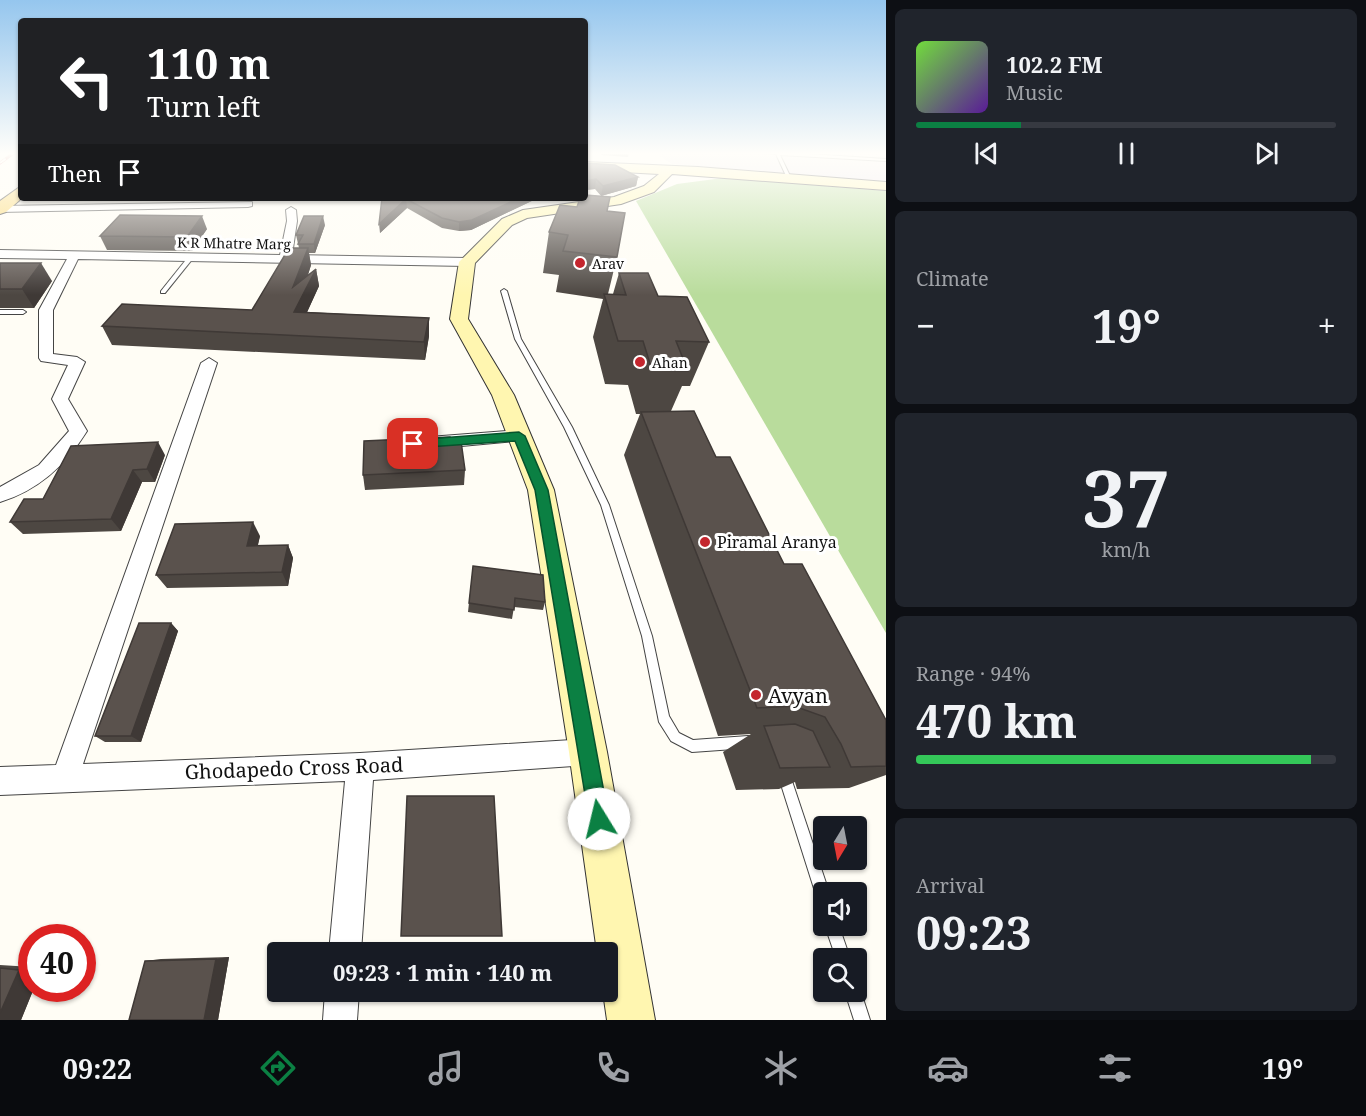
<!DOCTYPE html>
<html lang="en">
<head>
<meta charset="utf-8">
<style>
	body { margin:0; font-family:"Noto Serif",serif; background:#20242c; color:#f1f3f6; height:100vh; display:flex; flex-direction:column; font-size:22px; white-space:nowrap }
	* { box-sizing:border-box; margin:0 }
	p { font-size:20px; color:#9ea1a6 }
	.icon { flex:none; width:33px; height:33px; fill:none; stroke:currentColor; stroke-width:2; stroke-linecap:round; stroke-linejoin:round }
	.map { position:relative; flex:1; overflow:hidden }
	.details { display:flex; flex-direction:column; gap:9px; padding:9px; background:#0d0f14; width:480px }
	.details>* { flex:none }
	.hud { position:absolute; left:18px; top:18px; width:570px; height:183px; border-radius:6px; box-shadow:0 2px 4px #0004; background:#202124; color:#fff; overflow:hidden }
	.needle { width:39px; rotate:190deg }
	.fabs { position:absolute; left:813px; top:816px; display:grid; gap:12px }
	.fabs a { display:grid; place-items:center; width:54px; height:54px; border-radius:6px; background:#171b24; box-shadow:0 2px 4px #0004; font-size:30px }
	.speed { position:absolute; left:18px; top:924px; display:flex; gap:12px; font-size:30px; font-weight:700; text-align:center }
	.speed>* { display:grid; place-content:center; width:78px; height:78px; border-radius:50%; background:#171b24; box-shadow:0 2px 4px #0004; line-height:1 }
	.speed .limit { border:9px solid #d22; background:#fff; color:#111 }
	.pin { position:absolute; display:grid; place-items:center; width:51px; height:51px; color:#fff; margin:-26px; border-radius:12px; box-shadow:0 3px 9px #0006 }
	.me { position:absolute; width:66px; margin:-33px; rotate:351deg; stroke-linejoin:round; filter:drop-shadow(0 0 4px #0008) }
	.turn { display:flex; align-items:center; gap:21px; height:126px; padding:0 30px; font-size:27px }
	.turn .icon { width:78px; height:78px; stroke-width:2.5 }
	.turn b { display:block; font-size:42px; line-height:51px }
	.then { display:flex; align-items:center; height:57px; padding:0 30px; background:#0003; gap:12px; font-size:22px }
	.big { font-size:45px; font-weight:700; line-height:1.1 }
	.details .widget { flex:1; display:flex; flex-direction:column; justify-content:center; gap:9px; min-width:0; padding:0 21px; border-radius:9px; background:#20242c }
	.details .dial { align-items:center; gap:0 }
	.dial b { font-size:78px; line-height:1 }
	.song { display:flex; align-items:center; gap:18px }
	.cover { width:72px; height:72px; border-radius:9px; background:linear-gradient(135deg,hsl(100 70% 55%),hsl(270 70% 35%)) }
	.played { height:6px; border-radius:3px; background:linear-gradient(90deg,#0b8043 25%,#363941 25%) }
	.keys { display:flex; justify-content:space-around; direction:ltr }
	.heat { display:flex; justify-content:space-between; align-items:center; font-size:33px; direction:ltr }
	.charge { height:9px; border-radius:4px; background:linear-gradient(90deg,#34c759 94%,#363941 0) }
	.trip { position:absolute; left:267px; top:942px; width:351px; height:60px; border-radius:6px; background:#171b24; box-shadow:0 2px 4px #0004; font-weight:700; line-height:60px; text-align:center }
	.tabs { display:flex; height:96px; justify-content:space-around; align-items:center; background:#090b0e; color:#9ea1a6 }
	.tabs .icon { width:42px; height:42px }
	.tabs .active { color:#0b8043 }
	.tabs b { font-size:27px; color:#f1f3f6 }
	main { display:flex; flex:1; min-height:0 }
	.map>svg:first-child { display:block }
</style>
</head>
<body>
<main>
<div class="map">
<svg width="886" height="1020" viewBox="0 0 886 1020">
	<rect width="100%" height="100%" fill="#fffdf5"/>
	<polygon fill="#eee6ef" points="658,152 886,152 886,181 672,164 661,157"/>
	<polygon fill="#b9dc9c" points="723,178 886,191 886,633 636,201 677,184"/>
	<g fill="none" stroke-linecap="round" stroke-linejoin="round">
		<g stroke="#444" stroke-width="2">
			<g id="lane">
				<polygon points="755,152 778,152 886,159 886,161 780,155 791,178 789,179 787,178 776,154"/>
				<polygon points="189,256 194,257 165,293 161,293 161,291"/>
				<polygon points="504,289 507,291 521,339 572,427 609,505 652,636 669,716 679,733 693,740 748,736 752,738 754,742 752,746 748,748 692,752 671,741 659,722 642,636 601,505 564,427 515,339 501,291"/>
				<polygon points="0,310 23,310 26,312 23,314 0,314"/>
				<polygon points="784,769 788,771 790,775 829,892 824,892 824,905 819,903 817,898 778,775 780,771"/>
				<polygon points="825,926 839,926 850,958 836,958"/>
				<polygon points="856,986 859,986 870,1020 854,1020 845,992 856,992"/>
			</g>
		</g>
		<g stroke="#444" stroke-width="2">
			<g id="street">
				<polygon points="252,202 252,206 248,207 0,212 0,206"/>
				<path d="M291 207 296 210 297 221 292 255 467 258 473 262 467 266 78 259 53 310V354L77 357 85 362 68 399 87 431C66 465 39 490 0 502V487L39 465 69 431 52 399 68 365 41 361 39 358V310L67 259 0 258V250L280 255 287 221 286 210Z"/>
				<polygon points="209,358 217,363 83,764 360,753 588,739 597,743 601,752 597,761 588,765 373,780 361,952 329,952 345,781 0,795 0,767 56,765 201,363"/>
				<polygon points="519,430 528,436 525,440 429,449 420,443 429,437"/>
				<polygon points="325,992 359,992 357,1020 323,1020"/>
			</g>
		</g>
		<g stroke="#333" stroke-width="2">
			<polygon id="secondary" points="585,162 698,167 886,182 886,190 672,174 654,192 621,204 527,218 512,225 475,263 468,319 514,395 554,490 607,752 655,1020 607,1020 603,992 608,992 608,952 597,952 569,752 528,490 492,395 450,319 459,262 502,219 523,210 614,197 644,186 659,174 585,170"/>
		</g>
		<g stroke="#222" stroke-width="2">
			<polygon id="primary" points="21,186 22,198 6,212 0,214 0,201"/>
		</g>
		<use href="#lane" fill="#fff" fill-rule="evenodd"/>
		<use href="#street" fill="#fff" fill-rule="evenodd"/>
		<use href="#secondary" fill="#fff6b0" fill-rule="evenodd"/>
		<use href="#primary" fill="#f9d66b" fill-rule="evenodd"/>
		<g stroke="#c4262e" stroke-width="3">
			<polyline id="rail" points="0,163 15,152"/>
		</g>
		<use href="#rail" stroke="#fff" stroke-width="2" stroke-dasharray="7" stroke-linecap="butt"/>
	</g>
	<g fill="#4d4742">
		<polygon points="601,152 629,152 628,157 601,155"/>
		<polygon points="585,163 638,177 636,186 601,196 595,189 585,190"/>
		<polygon points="382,198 538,198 471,230 459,231 442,228 407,208 380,233"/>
		<polygon points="607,211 617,257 608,294 613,294 619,273 658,296 709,342 690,386 682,386 671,411 716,457 784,564 886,720 886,775 849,788 797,789 795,782 779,789 736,790 723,752 751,734 718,736 624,455 640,414 636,414 628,385 605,384 593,337 603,299 556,292 559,275 543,273 549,232"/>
		<polygon points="325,225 315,253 309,253 311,265 308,275 316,269 319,286 307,312 429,318 429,336 425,360 112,345 102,326 252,310 299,248 296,235"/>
		<polygon points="207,229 192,251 107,250 100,236"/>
		<polygon points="0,263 52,281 34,308 0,308"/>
		<polygon points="451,442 465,470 464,485 365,490 363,475"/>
		<polygon points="165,455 155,482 142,482 121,531 23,534 10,522"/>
		<polygon points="260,536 258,545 288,545 293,558 288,586 167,588 156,575"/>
		<polygon points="473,566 545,602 543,610 514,607 512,619 468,612"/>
		<polygon points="171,623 178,631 141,742 105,742 95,736"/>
		<polygon points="229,957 218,1020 129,1020 145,961 161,959"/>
		<polygon points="0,965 32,967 32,988 34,988 21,1020 0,1020"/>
	</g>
	<g fill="#3f3936">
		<polygon points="587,152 589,152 587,160 585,161 585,153"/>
		<polygon points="638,177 636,186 601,196 603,186"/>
		<polygon points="596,179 595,189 585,190 585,181"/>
		<polygon points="519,198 538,198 471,230 459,231 459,222"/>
		<polygon points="406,199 407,208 380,233 379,224"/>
		<polygon points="202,216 207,229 192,251 187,237"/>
		<polygon points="323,216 325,225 315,253 314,244"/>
		<polygon points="308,248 311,265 298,305 293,287"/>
		<polygon points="41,263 52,281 34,308 22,289"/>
		<polygon points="316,269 319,286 299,330 294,312"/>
		<polygon points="429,318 429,336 425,360 424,342"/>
		<polygon points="158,442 165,455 155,482 147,469"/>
		<polygon points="133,470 142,482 121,531 111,519"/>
		<polygon points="253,522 260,536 254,559 247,546"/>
		<polygon points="288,545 293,558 288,586 282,572"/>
		<polygon points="171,623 178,631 141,742 131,736"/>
		<polygon points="229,957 218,1020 204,1020 216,959"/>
		<polygon points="32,968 32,988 34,988 21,1020 0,1020 0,1013 19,970"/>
	</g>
	<g fill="#5a524d" stroke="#3f3936" stroke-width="1.5">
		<polygon points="585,163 615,165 638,177 603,186 596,179 585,181"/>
		<polygon points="585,195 610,197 607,211 625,213 617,257 563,251 568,235 549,232 560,205 577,207 580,198 585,198"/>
		<polygon points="382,198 519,198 472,220 459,222 442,218 406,199 379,224"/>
		<polygon points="120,215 202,216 187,237 100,236"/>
		<polygon points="304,216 323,216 314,244 298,244 303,235 296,235"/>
		<polygon points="289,248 308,248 293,287 316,269 294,312 429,318 424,342 102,326 122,304 252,310"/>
		<polygon points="0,263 41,263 22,289 0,289"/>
		<polygon points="619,273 648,273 658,296 687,297 709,342 676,341 688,371 652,370 643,341 618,341 604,294 626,295"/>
		<polygon points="694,411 716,457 730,457 784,564 802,564 886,720 886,766 851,767 841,744 825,717 794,706 757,708 641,412"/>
		<polygon points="450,437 451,442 461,441 465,470 363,475 364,441"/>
		<polygon points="158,442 147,469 133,470 111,519 10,522 24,499 43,499 71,446"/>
		<polygon points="253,522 247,546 288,545 282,572 156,575 175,524"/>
		<polygon points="473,566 543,575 545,602 515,598 514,610 469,603"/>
		<polygon points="139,623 171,623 131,736 95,736"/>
		<polygon points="795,724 813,731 830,767 780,768 764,726"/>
		<polygon points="407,796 494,796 502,936 401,936"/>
		<polygon points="216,959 204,1020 129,1020 145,961"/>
		<polygon points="0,968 19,970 0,1013"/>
	</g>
	<linearGradient id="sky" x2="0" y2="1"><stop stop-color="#95c6ee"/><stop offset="0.52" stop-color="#fffefa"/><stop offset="1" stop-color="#fffefa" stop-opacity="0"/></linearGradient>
	<rect width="886" height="295" fill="url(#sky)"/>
	<polygon fill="#0b8043" stroke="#07532c" stroke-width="1.5" points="519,432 525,436 548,490 609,819 606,826 599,829 592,826 589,819 535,490 515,441 413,448 407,444 413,440"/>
	<g fill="#c4262e" stroke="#fff" stroke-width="2">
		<circle cx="580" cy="263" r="6"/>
		<circle cx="640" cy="362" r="6"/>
		<circle cx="705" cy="542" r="6"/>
		<circle cx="756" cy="695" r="6"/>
	</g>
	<g text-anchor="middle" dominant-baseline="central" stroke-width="6" stroke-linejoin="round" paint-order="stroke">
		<g font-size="14" fill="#111" stroke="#fff">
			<text transform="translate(234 243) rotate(1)">K R Mhatre Marg</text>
		</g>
		<g font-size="14" fill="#111" stroke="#fff" text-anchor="start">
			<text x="592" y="263">Arav</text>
			<text x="652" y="362">Ahan</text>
		</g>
		<g font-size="16" fill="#111" stroke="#fff" text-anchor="start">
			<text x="717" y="542">Piramal Aranya</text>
		</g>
		<g font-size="20" fill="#111" stroke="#fff" text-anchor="start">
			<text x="768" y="695">Avyan</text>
		</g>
		<g font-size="20" fill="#111" stroke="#fff">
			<text transform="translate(294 768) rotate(-2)">Ghodapedo Cross Road</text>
		</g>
	</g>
</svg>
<div class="fabs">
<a><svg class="needle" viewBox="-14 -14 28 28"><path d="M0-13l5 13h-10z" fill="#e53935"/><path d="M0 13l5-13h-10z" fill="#9ea1a6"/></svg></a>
<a><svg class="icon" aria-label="sound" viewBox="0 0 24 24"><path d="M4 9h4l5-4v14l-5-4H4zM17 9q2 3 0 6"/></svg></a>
<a><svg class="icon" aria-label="search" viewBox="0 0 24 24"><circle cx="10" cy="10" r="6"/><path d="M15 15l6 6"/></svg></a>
</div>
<div class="speed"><div class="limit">40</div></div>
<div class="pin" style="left:413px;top:444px;background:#d93025"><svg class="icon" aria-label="arrive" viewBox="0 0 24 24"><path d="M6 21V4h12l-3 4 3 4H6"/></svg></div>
<svg class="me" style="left:599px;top:819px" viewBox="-20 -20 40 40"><circle r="19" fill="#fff"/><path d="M0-13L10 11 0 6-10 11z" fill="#0b8043"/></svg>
<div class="trip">09:23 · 1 min · 140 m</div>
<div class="hud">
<div class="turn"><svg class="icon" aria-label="left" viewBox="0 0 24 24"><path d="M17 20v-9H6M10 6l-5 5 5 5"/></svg><div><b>110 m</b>Turn left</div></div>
<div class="then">Then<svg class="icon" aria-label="arrive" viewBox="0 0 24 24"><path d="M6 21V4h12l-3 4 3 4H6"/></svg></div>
</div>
</div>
<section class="details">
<div class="widget">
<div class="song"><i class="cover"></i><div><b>102.2 FM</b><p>Music</p></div></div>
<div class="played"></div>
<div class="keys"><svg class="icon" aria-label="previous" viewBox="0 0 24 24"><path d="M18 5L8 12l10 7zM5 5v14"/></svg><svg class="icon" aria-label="pause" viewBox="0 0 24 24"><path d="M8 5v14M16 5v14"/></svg><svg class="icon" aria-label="next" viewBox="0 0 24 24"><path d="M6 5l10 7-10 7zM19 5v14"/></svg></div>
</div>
<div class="widget"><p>Climate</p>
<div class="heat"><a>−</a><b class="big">19°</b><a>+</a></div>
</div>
<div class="widget dial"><b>37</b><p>km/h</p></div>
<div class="widget"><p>Range · 94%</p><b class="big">470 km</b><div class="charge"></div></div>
<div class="widget"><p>Arrival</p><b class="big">09:23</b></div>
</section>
</main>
<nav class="tabs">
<b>09:22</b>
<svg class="icon active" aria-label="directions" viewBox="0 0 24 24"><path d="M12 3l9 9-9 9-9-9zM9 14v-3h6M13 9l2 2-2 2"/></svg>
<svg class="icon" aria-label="music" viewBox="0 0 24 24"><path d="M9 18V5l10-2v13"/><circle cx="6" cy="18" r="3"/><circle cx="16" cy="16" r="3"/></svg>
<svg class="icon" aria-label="phone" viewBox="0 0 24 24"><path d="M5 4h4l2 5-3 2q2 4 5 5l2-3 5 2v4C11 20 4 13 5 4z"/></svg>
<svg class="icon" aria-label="climate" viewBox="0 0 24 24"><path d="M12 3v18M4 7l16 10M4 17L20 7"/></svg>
<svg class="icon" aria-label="car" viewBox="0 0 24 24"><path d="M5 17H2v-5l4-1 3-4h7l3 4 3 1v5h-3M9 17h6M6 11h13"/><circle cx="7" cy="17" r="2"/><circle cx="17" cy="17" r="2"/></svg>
<svg class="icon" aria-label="filters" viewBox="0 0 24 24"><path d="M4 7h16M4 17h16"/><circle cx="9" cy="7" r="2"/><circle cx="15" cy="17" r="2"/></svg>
<b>19°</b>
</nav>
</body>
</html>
